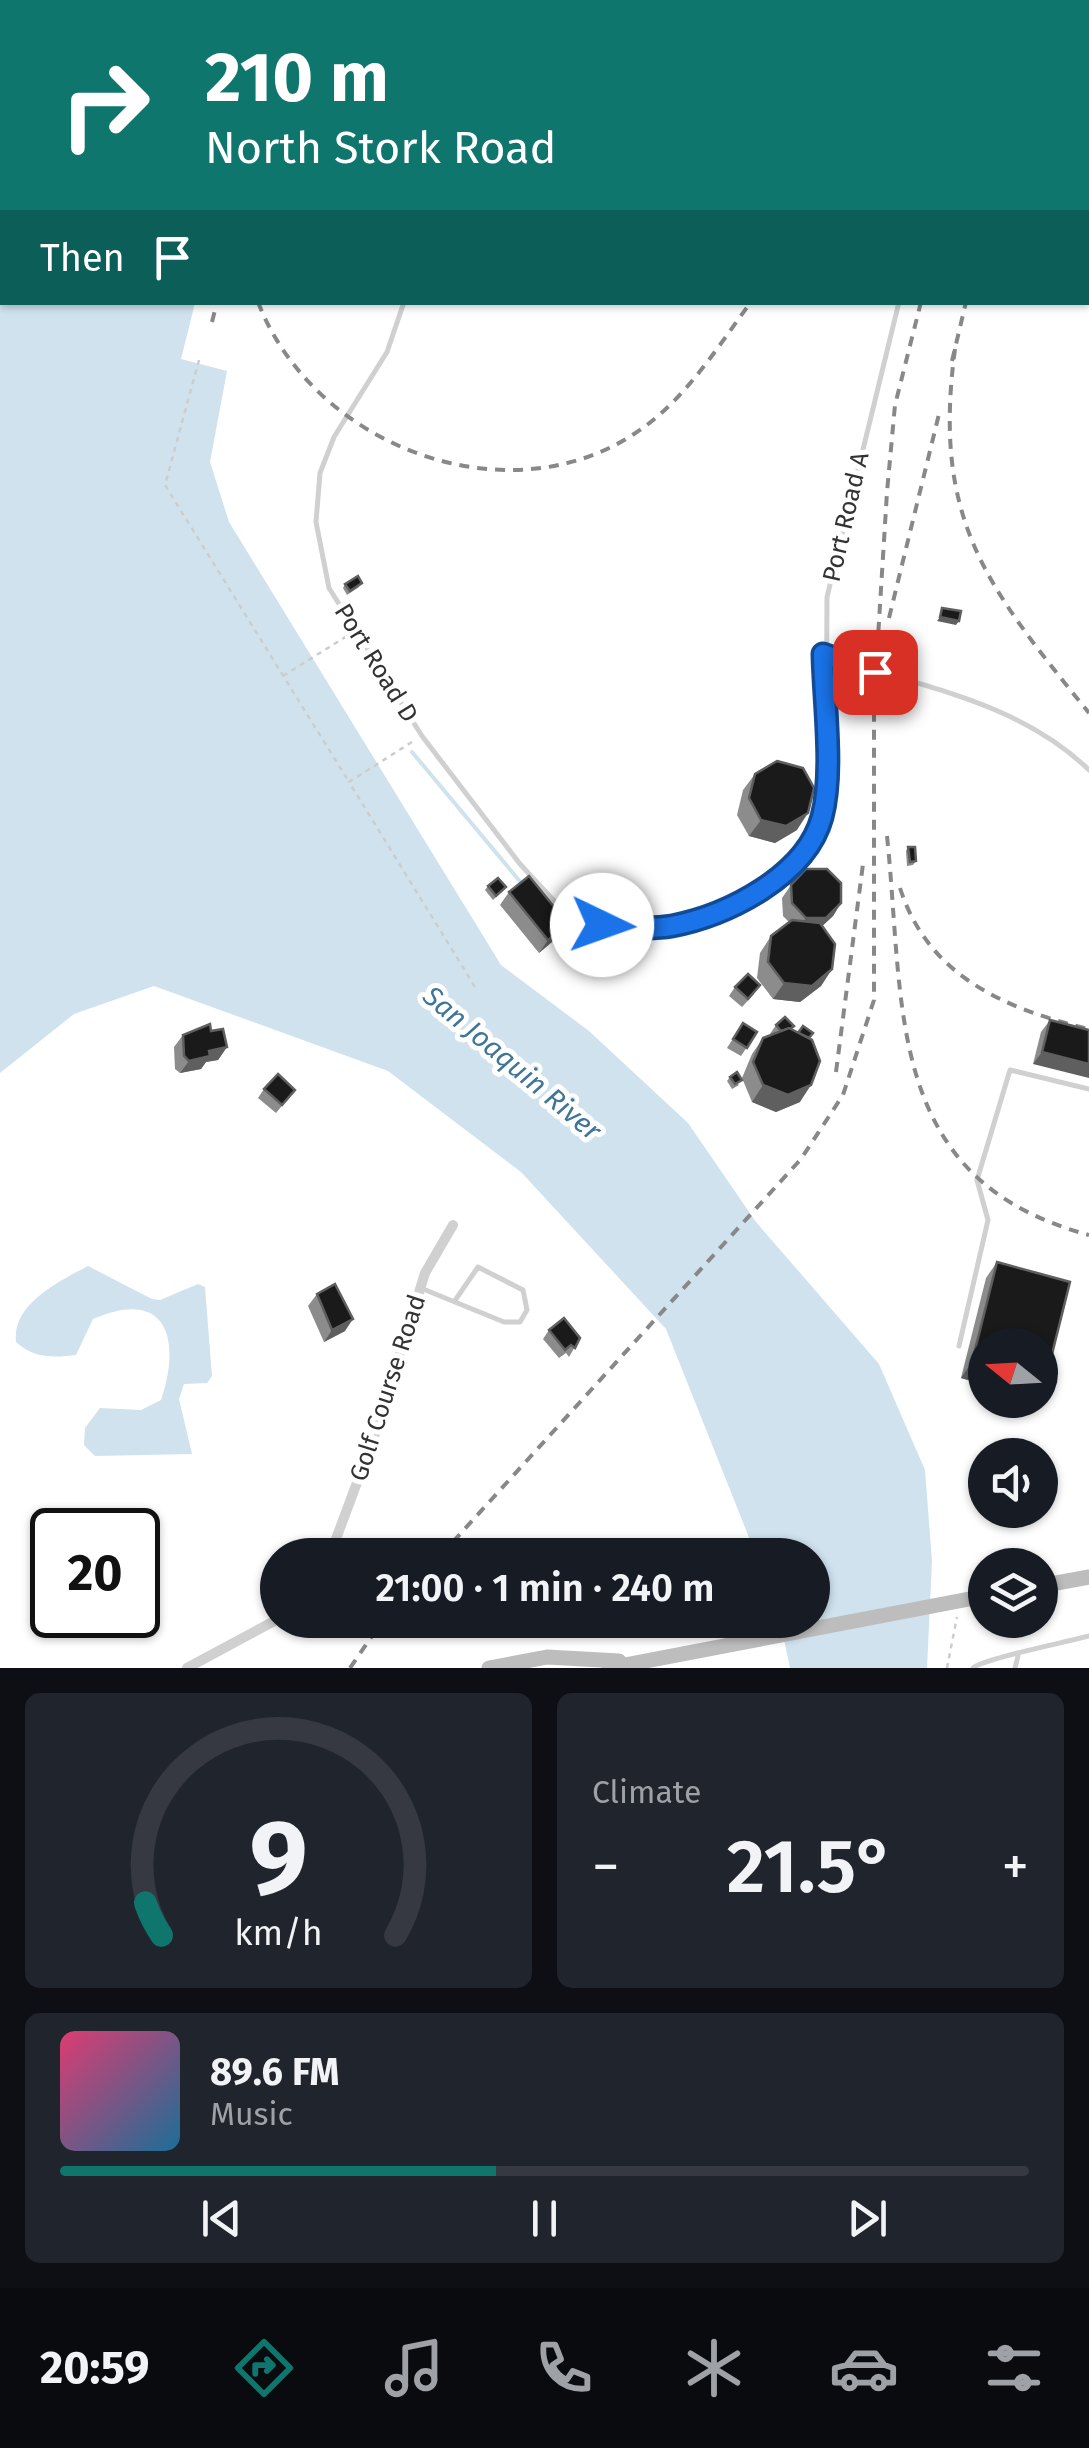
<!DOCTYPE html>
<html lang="en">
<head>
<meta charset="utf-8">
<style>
	body { margin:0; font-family:"Fira Sans",sans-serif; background:#20242c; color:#f1f3f6; height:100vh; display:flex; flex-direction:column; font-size:38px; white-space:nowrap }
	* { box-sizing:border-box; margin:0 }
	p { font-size:32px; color:#9ea1a6 }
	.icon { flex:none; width:55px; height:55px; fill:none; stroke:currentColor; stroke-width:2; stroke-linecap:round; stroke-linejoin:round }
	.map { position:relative; height:1668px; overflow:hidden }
	.sheet { display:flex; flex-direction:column; gap:25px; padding:25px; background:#0d0f14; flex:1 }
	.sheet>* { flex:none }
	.hud { position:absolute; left:0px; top:0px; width:1090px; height:305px; box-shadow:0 2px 8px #0004; background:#0f766e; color:#fff; overflow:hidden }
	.needle { width:65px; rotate:288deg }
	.buttons { position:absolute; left:968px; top:1328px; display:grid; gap:20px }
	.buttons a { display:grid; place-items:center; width:90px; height:90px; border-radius:50%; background:#171b24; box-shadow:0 2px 8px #0004; font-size:50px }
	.speed { position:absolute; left:30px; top:1508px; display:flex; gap:20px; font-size:50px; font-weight:700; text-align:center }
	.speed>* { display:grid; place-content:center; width:130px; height:130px; border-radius:50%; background:#171b24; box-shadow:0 2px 8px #0004; line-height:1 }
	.speed .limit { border:5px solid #111; border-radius:15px; background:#fff; color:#111 }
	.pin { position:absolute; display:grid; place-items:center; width:85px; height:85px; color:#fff; margin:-42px; border-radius:20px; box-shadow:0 5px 15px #0006 }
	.me { position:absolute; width:110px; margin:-55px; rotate:93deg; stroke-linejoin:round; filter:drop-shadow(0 0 8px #0008) }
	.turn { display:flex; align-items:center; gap:35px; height:210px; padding:0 40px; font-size:45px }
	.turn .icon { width:130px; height:130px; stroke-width:2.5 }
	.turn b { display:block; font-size:70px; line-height:85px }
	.then { display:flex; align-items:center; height:95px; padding:0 40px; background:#0003; gap:20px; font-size:38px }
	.big { font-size:75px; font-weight:600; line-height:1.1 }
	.sheet .widget { flex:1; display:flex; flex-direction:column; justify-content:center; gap:15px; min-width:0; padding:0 35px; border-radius:15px; background:#20242c }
	.sheet .dial { align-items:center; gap:0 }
	.dial svg { height:260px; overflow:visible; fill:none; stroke:#363941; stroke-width:7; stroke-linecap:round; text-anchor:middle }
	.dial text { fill:#f1f3f6; stroke:none }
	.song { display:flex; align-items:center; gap:30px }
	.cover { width:120px; height:120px; border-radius:15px; background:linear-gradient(135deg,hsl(340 70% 55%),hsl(200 70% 35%)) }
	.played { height:10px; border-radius:5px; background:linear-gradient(90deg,#0f766e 45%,#363941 45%) }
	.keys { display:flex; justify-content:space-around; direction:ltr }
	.heat { display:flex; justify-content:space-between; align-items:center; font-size:55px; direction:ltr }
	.sheet .tiles { flex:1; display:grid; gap:25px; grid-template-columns:1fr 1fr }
	.widget:last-child { grid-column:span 2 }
	.trip { position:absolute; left:260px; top:1538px; width:570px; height:100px; border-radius:50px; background:#171b24; box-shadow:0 2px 8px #0004; font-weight:600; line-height:100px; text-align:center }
	.dock { display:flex; height:160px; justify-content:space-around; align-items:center; background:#090b0e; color:#9ea1a6 }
	.dock .icon { width:70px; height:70px }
	.dock .selected { color:#0f766e }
	.dock b { font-size:45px; color:#f1f3f6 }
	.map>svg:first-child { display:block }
</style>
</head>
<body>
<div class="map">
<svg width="1089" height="1668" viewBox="0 0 1089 1668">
	<rect width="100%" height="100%" fill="#fff"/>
	<g fill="#cfe2ee">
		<polygon points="0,0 269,0 2,2 2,302 195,303 181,359 227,371 210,462 229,522 501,965 589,1031 688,1123 756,1222 879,1364 925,1470 932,1561 927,1668 790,1668 780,1620 812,1620 812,1555 756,1555 666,1329 521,1172 388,1071 154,986 74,1014 0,1073"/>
		<path d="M88 1266 152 1299 160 1300 198 1284 205 1287 212 1376 207 1383 184 1384 179 1399 192 1454 95 1456 84 1445 85 1428 100 1408 141 1410 161 1400C182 1338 166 1287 93 1319L76 1355C53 1358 33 1358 16 1342 12 1304 58 1282 88 1266Z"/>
	</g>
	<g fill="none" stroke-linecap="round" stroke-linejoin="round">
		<g stroke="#cfe2ee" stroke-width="4">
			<polyline points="412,752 523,885"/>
			<polyline points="561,932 594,969"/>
		</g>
		<g stroke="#cdcdcd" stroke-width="2.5" stroke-dasharray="5 5" stroke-linecap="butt">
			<polyline points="199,360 165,485 349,782"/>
			<polyline points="283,676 347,636"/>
			<polyline points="412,742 349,782 475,987"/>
			<polyline points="947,1668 957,1617"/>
		</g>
		<g stroke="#d0d0d0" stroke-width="5">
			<polyline points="479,2 480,0"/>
			<polyline points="604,2 608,0"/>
			<polyline points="972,2 972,0"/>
			<polyline points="404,302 387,352 334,437 320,473 316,522 329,588 422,736 520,864 556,903 579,918 636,929 684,923 741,900 790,868 818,829 826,790 827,597 899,302"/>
			<polyline points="488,302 490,302"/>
			<path d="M825 655C916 686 1017 700 1089 770"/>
			<polyline points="423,1289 504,1322 520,1322 527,1310 523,1290 478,1267 456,1299"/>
			<polyline points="959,1346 988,1220 977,1180 1010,1070 1089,1089"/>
			<path d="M973 1668C982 1659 1067 1642 1089 1636"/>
			<polyline points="1015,1668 1018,1656"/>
		</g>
		<g stroke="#d0d0d0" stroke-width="10">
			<polyline points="330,1555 374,1437 425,1273 453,1225"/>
			<polyline points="187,1668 278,1619"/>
		</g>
		<g stroke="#bdbdbd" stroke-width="15">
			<polyline points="1040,1586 1089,1577"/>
			<polyline points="489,1668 547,1657 619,1661"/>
			<polyline points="609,1668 985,1596"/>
		</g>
		<g stroke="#888" stroke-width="4" stroke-dasharray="10 8" stroke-linecap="butt">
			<polyline points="282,2 282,0"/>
			<polyline points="980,2 981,0"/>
			<polyline points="1038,2 1039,0"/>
			<path d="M258 302C313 445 504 519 634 434 684 402 716 349 751 302"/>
			<polyline points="212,322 217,302"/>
			<path d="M955 349C932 519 986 586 1089 713"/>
			<polyline points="952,361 966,302"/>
			<polyline points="889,618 939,414"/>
			<path d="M887 836C905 1007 883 1180 1089 1235"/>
			<path d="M900 888C928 976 1005 1009 1089 1029"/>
			<polyline points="836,1072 863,864"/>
			<polyline points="441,1555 801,1159 843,1095 874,1000 874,702 887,492 895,405 921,302"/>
			<polyline points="350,1668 383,1620"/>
		</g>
	</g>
	<g fill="#8c8c8c">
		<polygon points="345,584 359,587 347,595 343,588"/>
		<polygon points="755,774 797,830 775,843 749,836 737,815 743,790"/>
		<polygon points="908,847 916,861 913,865 907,866 906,851"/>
		<polygon points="791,885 841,903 833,916 822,926 832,969 821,986 800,1002 773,999 757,978 760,953 771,936 789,922 783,916 782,898"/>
		<polygon points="488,886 506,887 493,900 485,890"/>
		<polygon points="509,892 559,936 539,953 500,905"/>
		<polygon points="735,987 754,994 742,1007 729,996"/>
		<polygon points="1050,1020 1089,1030 1033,1064 1041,1032"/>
		<polygon points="743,1023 757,1032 741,1056 727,1048"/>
		<polygon points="776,1025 791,1029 809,1038 800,1102 776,1112 752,1102 742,1078 752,1054 763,1038 771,1035 770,1034"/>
		<polygon points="211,1031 227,1047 218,1060 206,1062 201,1069 180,1073 175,1069 174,1047 183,1035"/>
		<polygon points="730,1077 739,1085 732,1089 727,1081"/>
		<polygon points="264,1089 295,1090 276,1113 258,1098"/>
		<polygon points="997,1262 1070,1282 1045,1382 1040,1389 1040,1345 985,1345 985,1385 961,1378 986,1278"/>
		<polygon points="317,1294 345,1331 324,1342 308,1306"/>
		<polygon points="549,1330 580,1338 569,1357 566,1353 559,1358 543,1339"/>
	</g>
	<g fill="#5f5f5f">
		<polygon points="940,617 959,621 956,625 937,621"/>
		<polygon points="808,813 797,830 775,843 749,836 761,820"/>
		<polygon points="841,903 833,916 817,931 798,930 806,918"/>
		<polygon points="568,924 559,936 539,953 548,940"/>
		<polygon points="832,969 821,986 800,1002 773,999 784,983"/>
		<polygon points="227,1047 218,1060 206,1062 201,1069 180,1073 189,1061 209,1051"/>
		<polygon points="1042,1052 1089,1064 1089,1078 1033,1064"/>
		<polygon points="763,1085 811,1085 800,1102 776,1112 752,1102"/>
		<polygon points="353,1319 345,1331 324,1342 332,1330"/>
		<polygon points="972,1362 985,1365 985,1385 961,1378"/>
	</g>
	<g fill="#1a1a1a" stroke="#5f5f5f" stroke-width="2.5">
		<polygon points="648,0 926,0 922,2 644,2"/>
		<polygon points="358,576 362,583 350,591 345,584"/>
		<polygon points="942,608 961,611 959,621 940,617"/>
		<polygon points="777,761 803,768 814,788 808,813 786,826 761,820 749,798 755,774"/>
		<polygon points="908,847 915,847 916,861 910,862"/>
		<polygon points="806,869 827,869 841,883 841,903 826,918 806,918 792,903 791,885"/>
		<polygon points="529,876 568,924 548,940 509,892"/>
		<polygon points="498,878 506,887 496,896 488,886"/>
		<polygon points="792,920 820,923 835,944 832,969 812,986 784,983 768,962 771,936"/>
		<polygon points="748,974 760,985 748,999 735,987"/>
		<polygon points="785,1017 794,1026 790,1029 781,1031 776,1025"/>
		<polygon points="1050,1020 1089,1030 1089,1064 1042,1052"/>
		<polygon points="743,1023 757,1032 747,1048 733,1039"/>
		<polygon points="210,1024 211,1031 223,1029 227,1047 209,1051 210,1056 189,1061 184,1056 183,1035"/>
		<polygon points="803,1026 813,1033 809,1038 798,1033"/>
		<polygon points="789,1028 812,1040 820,1061 811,1085 788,1095 763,1085 753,1062 763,1038"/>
		<polygon points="737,1072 742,1080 735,1084 730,1077"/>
		<polygon points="278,1074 295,1090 282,1105 264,1089"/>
		<polygon points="997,1262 1070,1282 1045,1382 1040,1380 1040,1345 985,1345 985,1365 972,1362"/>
		<polygon points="335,1284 353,1319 332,1330 317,1294"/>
		<polygon points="564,1318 580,1338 575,1348 571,1345 565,1350 549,1330"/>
	</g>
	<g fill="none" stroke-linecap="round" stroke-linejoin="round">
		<g stroke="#114b97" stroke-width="25">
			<path id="route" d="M602 925C625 927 649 930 672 926 728 915 806 876 822 817 834 772 824 702 823 654L875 672"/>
		</g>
		<use href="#route" stroke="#1a73e8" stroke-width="18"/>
	</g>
	<g text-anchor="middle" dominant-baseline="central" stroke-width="10" stroke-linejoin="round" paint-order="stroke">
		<g font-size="25" fill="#333" stroke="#fff">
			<text transform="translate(846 517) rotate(-77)">Port Road A</text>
			<text transform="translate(376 663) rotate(58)">Port Road D</text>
			<text transform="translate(388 1388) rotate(-72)">Golf Course Road</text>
		</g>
		<g font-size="28" font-style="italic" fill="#3f7597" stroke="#fff">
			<text transform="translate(512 1063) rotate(40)">San Joaquin River</text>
		</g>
	</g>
</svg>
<div class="buttons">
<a><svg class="needle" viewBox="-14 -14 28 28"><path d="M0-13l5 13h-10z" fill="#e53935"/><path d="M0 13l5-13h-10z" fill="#9ea1a6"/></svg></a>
<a><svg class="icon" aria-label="sound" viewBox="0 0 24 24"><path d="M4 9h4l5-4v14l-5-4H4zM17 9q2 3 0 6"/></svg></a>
<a><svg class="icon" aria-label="layers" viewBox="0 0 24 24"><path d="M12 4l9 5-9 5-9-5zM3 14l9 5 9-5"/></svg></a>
</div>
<div class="speed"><div class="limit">20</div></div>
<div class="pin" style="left:875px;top:672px;background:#d93025"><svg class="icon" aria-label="arrive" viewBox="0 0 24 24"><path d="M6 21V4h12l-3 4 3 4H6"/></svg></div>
<svg class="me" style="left:602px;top:925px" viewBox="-20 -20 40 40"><circle r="19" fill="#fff"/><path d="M0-13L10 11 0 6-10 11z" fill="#1a73e8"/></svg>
<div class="trip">21:00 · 1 min · 240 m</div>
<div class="hud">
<div class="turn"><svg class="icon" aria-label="right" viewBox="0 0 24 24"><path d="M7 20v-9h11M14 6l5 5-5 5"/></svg><div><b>210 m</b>North Stork Road</div></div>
<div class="then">Then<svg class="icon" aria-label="arrive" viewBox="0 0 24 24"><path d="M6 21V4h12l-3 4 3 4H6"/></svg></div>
</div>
</div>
<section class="sheet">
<div class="tiles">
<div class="widget dial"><svg viewBox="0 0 100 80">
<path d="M14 69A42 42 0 1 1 86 69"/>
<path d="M14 69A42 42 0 0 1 9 59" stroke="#0f766e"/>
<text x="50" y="56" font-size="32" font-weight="700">9</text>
<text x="50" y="72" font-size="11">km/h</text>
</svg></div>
<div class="widget"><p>Climate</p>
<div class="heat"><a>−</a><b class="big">21.5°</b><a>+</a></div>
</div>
<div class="widget">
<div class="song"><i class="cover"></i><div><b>89.6 FM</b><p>Music</p></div></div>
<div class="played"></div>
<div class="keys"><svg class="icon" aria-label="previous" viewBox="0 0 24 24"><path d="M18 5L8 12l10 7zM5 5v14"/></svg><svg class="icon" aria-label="pause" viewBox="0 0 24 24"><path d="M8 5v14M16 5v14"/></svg><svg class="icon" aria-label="next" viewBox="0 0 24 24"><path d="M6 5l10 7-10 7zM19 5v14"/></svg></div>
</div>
</div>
</section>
<nav class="dock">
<b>20:59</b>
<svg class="icon selected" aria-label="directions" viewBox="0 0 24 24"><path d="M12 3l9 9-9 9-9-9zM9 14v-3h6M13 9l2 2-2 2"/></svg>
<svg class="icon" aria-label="music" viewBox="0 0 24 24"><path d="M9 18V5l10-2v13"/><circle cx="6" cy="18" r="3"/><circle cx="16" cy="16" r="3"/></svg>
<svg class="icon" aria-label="phone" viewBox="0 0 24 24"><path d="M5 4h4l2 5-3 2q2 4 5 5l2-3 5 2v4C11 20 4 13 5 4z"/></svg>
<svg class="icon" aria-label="climate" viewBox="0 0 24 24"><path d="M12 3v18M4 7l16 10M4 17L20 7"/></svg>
<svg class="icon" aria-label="car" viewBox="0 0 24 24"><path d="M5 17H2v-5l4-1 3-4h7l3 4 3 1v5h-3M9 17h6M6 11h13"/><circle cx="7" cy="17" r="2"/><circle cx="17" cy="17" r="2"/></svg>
<svg class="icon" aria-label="filters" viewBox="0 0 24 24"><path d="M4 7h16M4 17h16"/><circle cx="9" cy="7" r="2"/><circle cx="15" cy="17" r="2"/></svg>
</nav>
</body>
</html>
